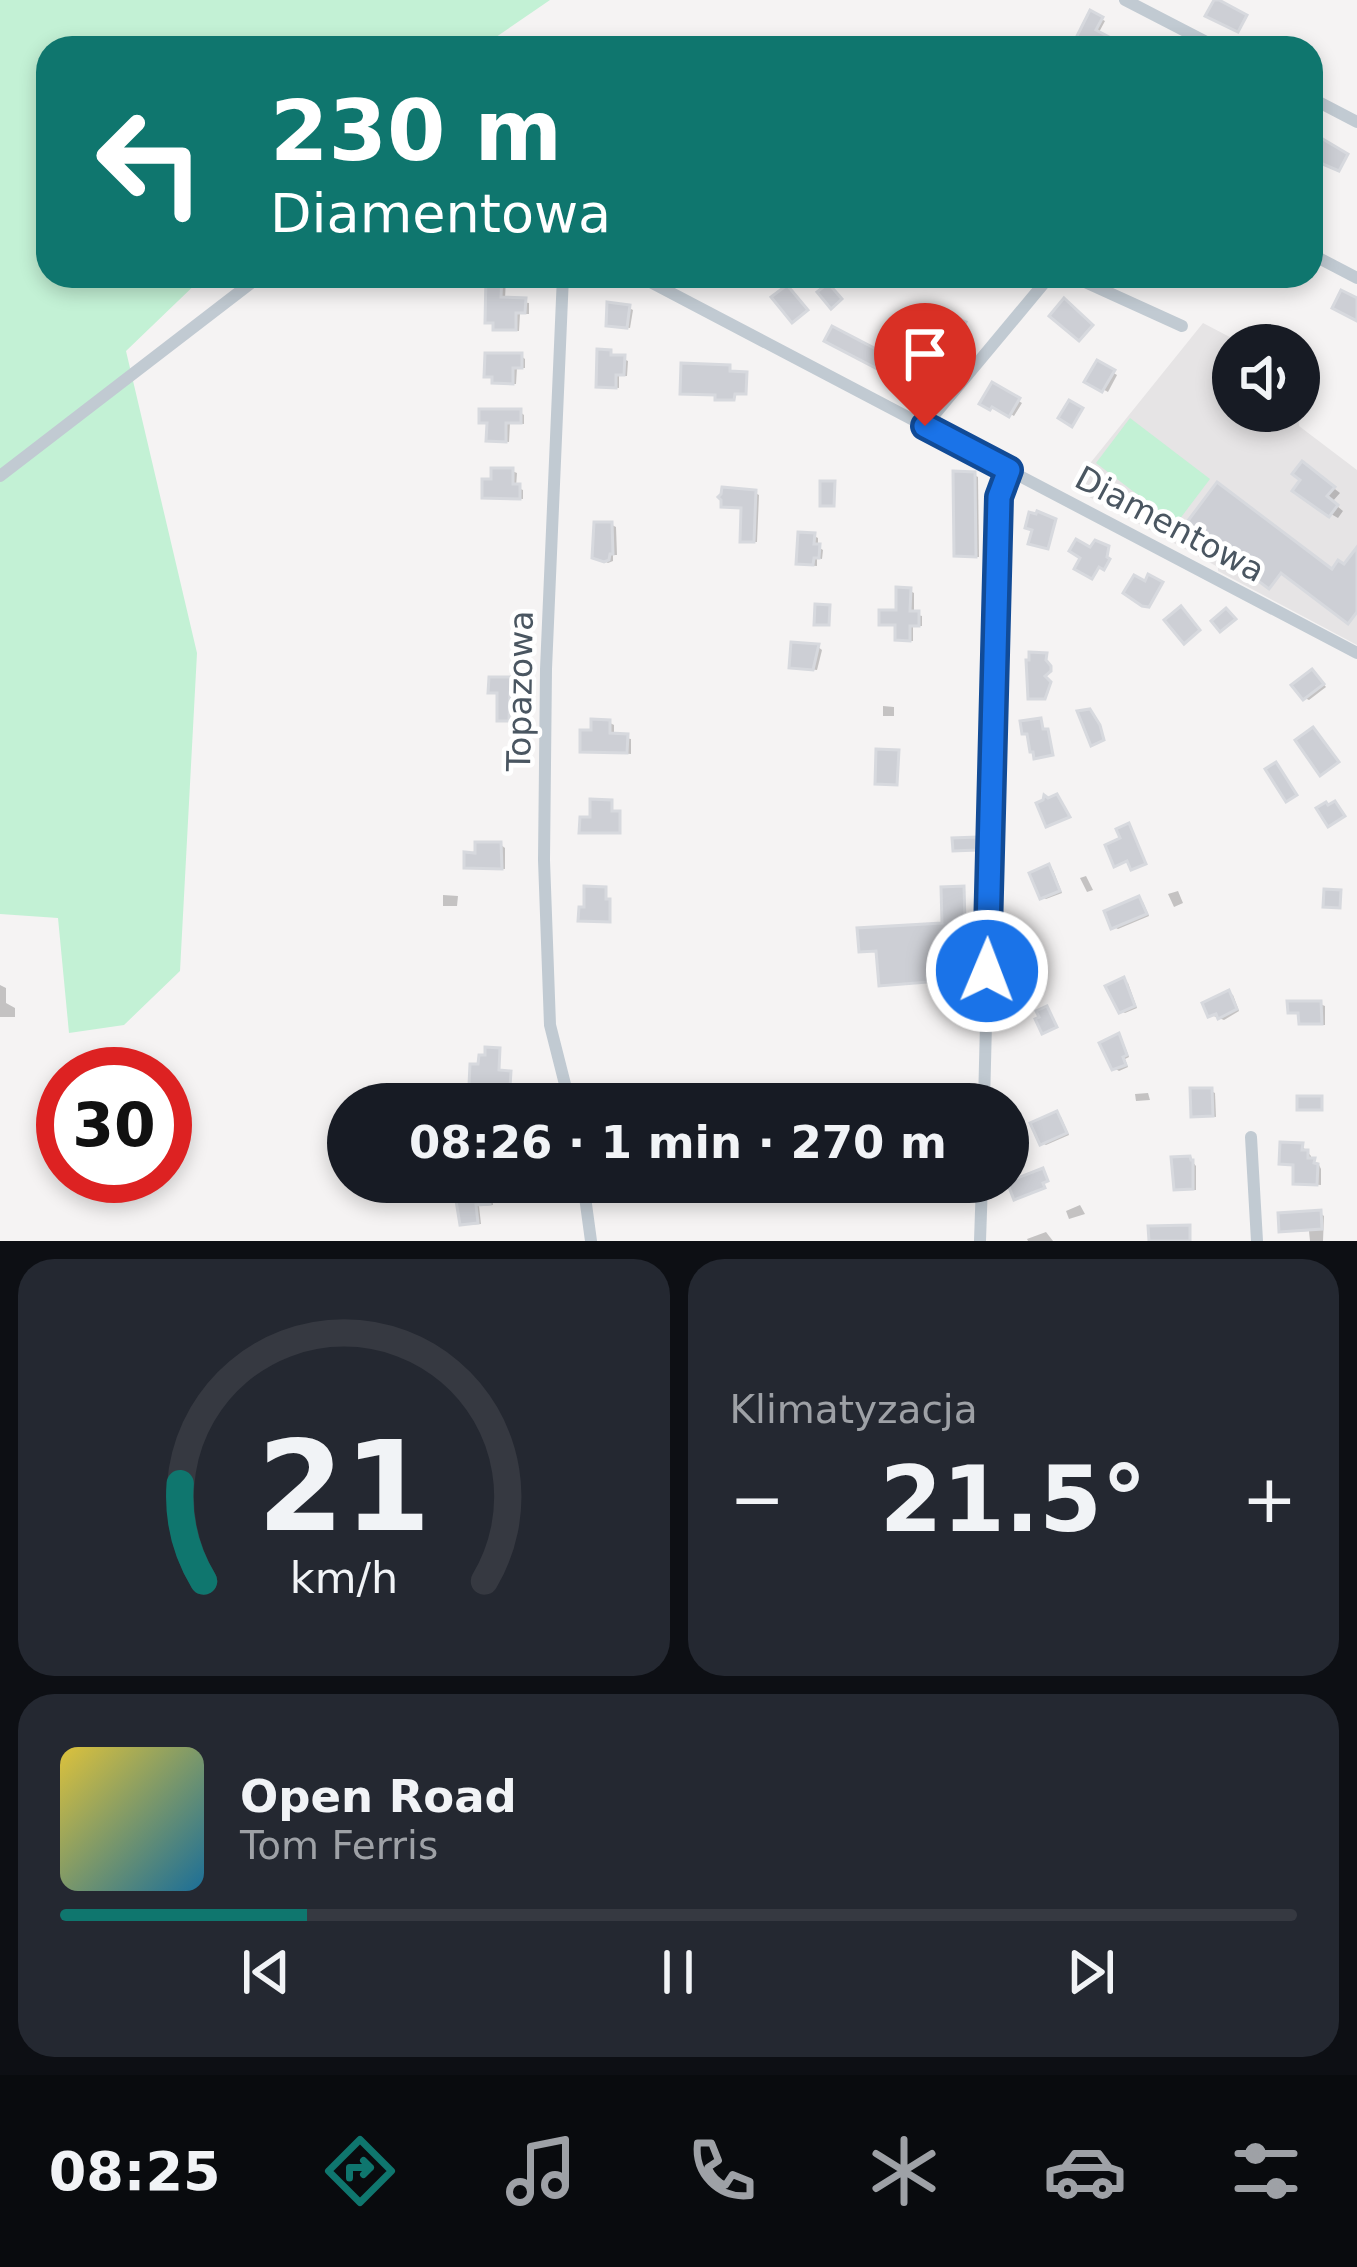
<!DOCTYPE html>
<html lang="pl">
<head>
<meta charset="utf-8">
<style>
	body { margin:0; font-family:"DejaVu Sans",sans-serif; background:#242831; color:#f1f3f6; height:100vh; display:flex; flex-direction:column; font-size:45px; white-space:nowrap }
	* { box-sizing:border-box; margin:0 }
	p { font-size:39px; color:#9ea1a6 }
	.icon { flex:none; width:66px; height:66px; fill:none; stroke:currentColor; stroke-width:2; stroke-linecap:round; stroke-linejoin:round }
	.map { position:relative; height:1241px; overflow:hidden }
	.sheet { display:flex; flex-direction:column; gap:18px; padding:18px; background:#0d0f14; flex:1 }
	.sheet>* { flex:none }
	.top-card { position:absolute; left:36px; top:36px; width:1287px; height:252px; border-radius:36px; box-shadow:0 6px 18px #0003; background:#0f766e; color:#fff; overflow:hidden }
	.tools { position:absolute; left:1212px; top:324px; display:grid; gap:24px }
	.tools a { display:grid; place-items:center; width:108px; height:108px; border-radius:50%; background:#171b24; box-shadow:0 6px 18px #0003; font-size:60px }
	.speed { position:absolute; left:36px; top:1047px; display:flex; gap:24px; font-size:60px; font-weight:700; text-align:center }
	.speed>* { display:grid; place-content:center; width:156px; height:156px; border-radius:50%; background:#171b24; box-shadow:0 6px 18px #0003; line-height:1 }
	.speed .limit { border:18px solid #d22; background:#fff; color:#111 }
	.pin { position:absolute; display:grid; place-items:center; width:102px; height:102px; color:#fff; margin:-123px -51px; border-radius:50% 50% 50% 0; rotate:-45deg; box-shadow:0 0 12px #0007 }
	.pin .icon { rotate:45deg }
	.me { position:absolute; width:132px; margin:-66px; rotate:1deg; stroke-linejoin:round; filter:drop-shadow(0 0 9px #0008) }
	.turn { display:flex; align-items:center; gap:42px; height:252px; padding:0 36px; font-size:54px }
	.turn .icon { width:156px; height:156px; stroke-width:2.5 }
	.turn b { display:block; font-size:84px; line-height:102px }
	.big { font-size:90px; font-weight:600; line-height:1.1 }
	.sheet .tile { flex:1; display:flex; flex-direction:column; justify-content:center; gap:18px; min-width:0; padding:0 42px; border-radius:36px; background:#242831 }
	.sheet .dial { align-items:center; gap:0 }
	.dial svg { height:312px; overflow:visible; fill:none; stroke:#363941; stroke-width:7; stroke-linecap:round; text-anchor:middle }
	.dial text { fill:#f1f3f6; stroke:none }
	.song { display:flex; align-items:center; gap:36px }
	.cover { width:144px; height:144px; border-radius:18px; background:linear-gradient(135deg,hsl(50 70% 55%),hsl(200 70% 35%)) }
	.played { height:12px; border-radius:6px; background:linear-gradient(90deg,#0f766e 20%,#363941 20%) }
	.keys { display:flex; justify-content:space-around; direction:ltr }
	.heat { display:flex; justify-content:space-between; align-items:center; font-size:66px; direction:ltr }
	.sheet .tiles { flex:1; display:grid; gap:18px; grid-template-columns:1fr 1fr }
	.tile:last-child { grid-column:span 2 }
	.trip { position:absolute; left:327px; top:1083px; width:702px; height:120px; border-radius:60px; background:#171b24; box-shadow:0 6px 18px #0003; font-weight:600; line-height:120px; text-align:center }
	.dock { display:flex; height:192px; justify-content:space-around; align-items:center; background:#090b0e; color:#9ea1a6 }
	.dock .icon { width:84px; height:84px }
	.dock .current { color:#0f766e }
	.dock b { font-size:54px; color:#f1f3f6 }
	.map>svg:first-child { display:block }
</style>
</head>
<body>
<div class="map">
<svg width="1357" height="1241" viewBox="0 0 1357 1241">
	<rect width="100%" height="100%" fill="#f5f3f3"/>
	<polygon fill="#e6e4e5" points="1203,323 1245,345 1233,345 1233,411 1298,411 1299,426 1357,470 1357,645 1218,571 1218,567 1071,487"/>
	<g fill="#c3f1d5">
		<polygon points="0,0 550,0 480,48 48,48 48,276 204,276 126,351 197,653 180,971 124,1025 69,1033 58,918 0,914"/>
		<polygon points="1130,418 1210,479 1176,524 1096,463"/>
	</g>
	<g fill="#0003">
		<polygon points="1092,14 1105,21 1098,34 1115,43 1113,48 1076,48"/>
		<polygon points="483,276 506,276 505,300 529,303 529,314 520,314 519,331 500,330 496,328 496,323 488,321 489,279"/>
		<polygon points="1149,276 1174,276 1169,286"/>
		<polygon points="629,308 633,310 630,328 609,325"/>
		<polygon points="610,353 628,361 627,376 619,376 619,388 599,386"/>
		<polygon points="521,356 525,359 525,368 517,368 516,384 499,384 495,382 495,378 487,375"/>
		<polygon points="1098,364 1117,375 1108,392 1088,381"/>
		<polygon points="993,386 1022,403 1014,416 997,406 995,410 983,403"/>
		<polygon points="520,412 524,415 524,424 510,423 509,442 489,440 490,423 482,421"/>
		<polygon points="1309,469 1340,493 1332,502 1343,511 1338,518 1331,514"/>
		<polygon points="512,471 517,473 516,487 523,490 523,499 485,496"/>
		<polygon points="974,475 978,477 979,557 961,557 957,554"/>
		<polygon points="755,493 759,495 757,542 747,542 743,540 744,508 724,506"/>
		<polygon points="612,525 616,527 617,555 613,555 613,561 608,563 595,556"/>
		<polygon points="814,536 818,538 818,547 823,550 822,559 817,558 817,566 803,565 799,562"/>
		<polygon points="910,591 914,593 914,614 922,616 922,626 913,626 913,641 902,641 898,638 898,626 882,623 899,614"/>
		<polygon points="818,647 822,650 817,670 792,667"/>
		<polygon points="1316,675 1326,687 1309,700 1305,698"/>
		<polygon points="883,706 894,707 894,716 883,716"/>
		<polygon points="610,723 614,725 614,736 631,739 631,754 583,750 594,733"/>
		<polygon points="501,845 505,848 505,869 467,867 478,856"/>
		<polygon points="1049,868 1053,870 1062,893 1046,899 1042,897"/>
		<polygon points="1086,876 1093,890 1087,892 1080,878"/>
		<polygon points="1178,891 1183,903 1174,907 1168,894"/>
		<polygon points="443,895 458,896 457,906 443,906"/>
		<polygon points="1139,900 1143,902 1149,916 1118,929 1114,927"/>
		<polygon points="1124,981 1128,983 1137,1008 1125,1013 1121,1011"/>
		<polygon points="0,985 6,988 6,1003 15,1008 15,1017 0,1017"/>
		<polygon points="1229,993 1233,995 1239,1011 1224,1020 1211,1015"/>
		<polygon points="1320,1004 1325,1006 1325,1025 1306,1025 1302,1023 1301,1014 1291,1012"/>
		<polygon points="1118,1037 1122,1039 1129,1057 1125,1059 1128,1067 1119,1071 1114,1068"/>
		<polygon points="488,1050 500,1052 499,1073 511,1075 509,1104 497,1104 498,1085 481,1067 488,1058"/>
		<polygon points="1211,1091 1215,1093 1216,1117 1194,1115"/>
		<polygon points="1148,1093 1150,1100 1136,1101 1135,1094"/>
		<polygon points="1057,1114 1061,1117 1069,1135 1046,1145 1042,1143"/>
		<polygon points="1302,1146 1311,1156 1311,1161 1318,1163 1321,1169 1321,1185 1296,1183 1296,1165 1282,1163"/>
		<polygon points="1190,1159 1196,1166 1196,1190 1181,1190 1177,1188"/>
		<polygon points="456,1182 491,1182 493,1205 479,1206 481,1224 467,1225 463,1223"/>
		<polygon points="1080,1205 1085,1214 1069,1219 1066,1211"/>
		<polygon points="1320,1213 1324,1216 1323,1241 1310,1241 1309,1231 1286,1232 1282,1230"/>
		<polygon points="1046,1232 1053,1241 1028,1241 1027,1239"/>
	</g>
	<g fill="#cdcfd5" stroke="#d7d9de" stroke-width="3">
		<polygon points="1214,0 1219,0 1247,15 1238,32 1205,16"/>
		<polygon points="1090,10 1103,17 1096,30 1113,39 1108,48 1071,48"/>
		<polygon points="1311,132 1348,154 1339,171 1311,159"/>
		<polygon points="486,276 502,276 501,297 526,298 525,313 516,313 516,330 493,330 493,323 485,323"/>
		<polygon points="828,283 842,299 831,309 817,292"/>
		<polygon points="787,285 808,310 792,323 771,297"/>
		<polygon points="1341,290 1357,298 1357,321 1332,308"/>
		<polygon points="1064,298 1093,325 1079,341 1049,316"/>
		<polygon points="607,302 630,305 627,328 606,326"/>
		<polygon points="938,310 966,322 957,341 937,332 941,324 933,320"/>
		<polygon points="832,326 895,359 887,374 824,341"/>
		<polygon points="597,349 611,350 611,355 625,355 624,375 616,375 616,388 596,387"/>
		<polygon points="485,353 522,353 522,368 513,368 513,384 492,383 492,377 484,377"/>
		<polygon points="1097,360 1115,370 1102,392 1084,382"/>
		<polygon points="681,363 730,365 730,371 747,372 746,394 735,394 734,400 715,400 715,395 680,394"/>
		<polygon points="992,382 1020,398 1009,417 992,407 990,410 979,404"/>
		<polygon points="1069,400 1083,408 1072,427 1058,418"/>
		<polygon points="479,409 521,409 521,423 506,423 506,442 486,441 487,423 479,423"/>
		<polygon points="1302,461 1335,487 1327,496 1338,505 1329,517 1292,491 1300,480 1292,474"/>
		<polygon points="491,468 513,468 513,484 520,484 520,499 482,498 482,479 491,479"/>
		<polygon points="953,471 975,472 976,557 954,556"/>
		<polygon points="820,481 835,481 834,506 820,506"/>
		<polygon points="1217,482 1332,569 1338,560 1344,564 1357,547 1357,612 1348,624 1281,573 1269,589 1184,526"/>
		<polygon points="722,487 756,490 754,542 740,542 741,508 721,507 721,500 718,497 721,494"/>
		<polygon points="1037,511 1056,519 1048,549 1028,544 1032,530 1025,528 1029,512 1036,514"/>
		<polygon points="594,522 612,522 613,554 610,554 609,560 604,562 592,558"/>
		<polygon points="798,532 815,533 814,544 820,544 819,558 814,558 813,565 796,564"/>
		<polygon points="1076,539 1090,547 1095,540 1109,546 1107,557 1110,559 1104,570 1099,567 1092,579 1074,569 1080,558 1069,551"/>
		<polygon points="1148,574 1163,582 1149,607 1142,606 1123,593 1134,575 1145,581"/>
		<polygon points="896,587 911,588 910,611 919,611 919,626 910,626 910,641 895,640 895,625 879,625 879,610 896,610"/>
		<polygon points="815,604 830,605 829,625 814,625"/>
		<polygon points="1181,606 1200,630 1184,644 1164,620"/>
		<polygon points="1226,608 1236,619 1220,632 1211,621"/>
		<polygon points="791,642 819,644 813,670 789,668"/>
		<polygon points="1029,652 1047,653 1046,660 1051,666 1051,671 1045,676 1051,682 1045,699 1028,699 1026,660 1029,660"/>
		<polygon points="1312,669 1324,684 1303,700 1291,685"/>
		<polygon points="489,677 516,677 516,693 510,693 509,721 497,721 497,693 488,693"/>
		<polygon points="1090,709 1100,725 1104,740 1091,746 1077,711"/>
		<polygon points="1041,718 1043,729 1048,729 1053,755 1034,759 1033,752 1030,752 1027,734 1022,734 1020,721"/>
		<polygon points="591,719 610,720 610,733 628,734 627,753 580,752 580,730 591,730"/>
		<polygon points="1313,727 1339,762 1320,776 1295,740"/>
		<polygon points="876,749 899,750 897,785 875,784"/>
		<polygon points="1276,762 1297,795 1286,802 1265,769"/>
		<polygon points="1057,794 1070,817 1046,827 1036,803 1043,800 1044,795 1048,798"/>
		<polygon points="590,799 612,800 612,811 620,811 620,833 579,833 580,817 590,817"/>
		<polygon points="1335,801 1345,816 1328,827 1316,808 1326,802 1328,805"/>
		<polygon points="1129,823 1146,864 1131,870 1127,861 1114,867 1105,845 1120,838 1116,829"/>
		<polygon points="977,837 977,850 953,851 952,838"/>
		<polygon points="475,842 501,842 502,869 464,868 464,852 475,853"/>
		<polygon points="1049,864 1060,891 1040,899 1029,873"/>
		<polygon points="584,886 606,887 606,899 610,899 610,922 578,921 579,907 584,907"/>
		<polygon points="964,886 965,922 969,921 970,946 971,1011 954,1012 953,980 879,986 876,951 859,952 857,928 942,923 941,887"/>
		<polygon points="1324,889 1341,890 1340,908 1323,907"/>
		<polygon points="1139,896 1147,914 1111,929 1104,911"/>
		<polygon points="1124,977 1135,1006 1119,1013 1105,986"/>
		<polygon points="1229,990 1237,1009 1218,1019 1216,1014 1208,1017 1202,1003"/>
		<polygon points="1287,1001 1321,1001 1322,1024 1299,1024 1298,1013 1288,1013"/>
		<polygon points="1047,1006 1057,1027 1042,1034 1035,1019 1039,1017 1036,1011"/>
		<polygon points="1119,1033 1127,1055 1123,1057 1126,1065 1112,1070 1099,1043"/>
		<polygon points="485,1047 500,1048 499,1070 511,1071 510,1087 469,1085 470,1064 478,1064 479,1055 485,1055"/>
		<polygon points="1190,1088 1212,1088 1213,1116 1191,1117"/>
		<rect x="1297" y="1096" width="25" height="14"/>
		<polygon points="1057,1111 1067,1133 1040,1145 1030,1123"/>
		<polygon points="1280,1142 1303,1143 1302,1150 1308,1150 1308,1158 1315,1158 1314,1163 1318,1164 1317,1185 1293,1184 1293,1165 1279,1164"/>
		<polygon points="1190,1156 1191,1160 1193,1160 1193,1189 1174,1190 1171,1157"/>
		<polygon points="1043,1168 1048,1181 1043,1183 1045,1188 1014,1200 1007,1182"/>
		<polygon points="453,1182 487,1182 490,1204 476,1205 478,1223 460,1225"/>
		<polygon points="1321,1210 1322,1229 1279,1232 1278,1213"/>
		<polygon points="1190,1225 1190,1241 1149,1241 1148,1226"/>
	</g>
	<g fill="none" stroke-linecap="round" stroke-linejoin="round">
		<g stroke="#c1cad2" stroke-width="12">
			<polyline points="1125,0 1218,48"/>
			<polyline points="1311,98 1357,122"/>
			<polyline points="1311,254 1357,278"/>
			<polyline points="563,276 546,669 544,860 550,1025 570,1104"/>
			<polyline points="639,276 1357,653"/>
			<polyline points="1072,276 1182,326"/>
			<polyline points="925,426 1050,276"/>
			<polyline points="0,476 260,276"/>
			<polyline points="984,1104 999,498 1009,470"/>
			<polyline points="1251,1137 1257,1241"/>
			<polyline points="583,1182 591,1241"/>
			<polyline points="980,1241 982,1182"/>
		</g>
	</g>
	<g fill="none" stroke-linecap="round" stroke-linejoin="round">
		<g stroke="#114b97" stroke-width="30">
			<polyline id="route" points="925,426 1009,470 999,497 987,971"/>
		</g>
		<use href="#route" stroke="#1a73e8" stroke-width="21"/>
	</g>
	<g text-anchor="middle" dominant-baseline="central" stroke-width="9" stroke-linejoin="round" paint-order="stroke">
		<g font-size="33" fill="#4a5661" stroke="#fff">
			<text transform="translate(1170 524) rotate(28)">Diamentowa</text>
			<text transform="translate(520 691) rotate(-89)">Topazowa</text>
		</g>
	</g>
</svg>
<div class="tools">
<a><svg class="icon" aria-label="sound" viewBox="0 0 24 24"><path d="M4 9h4l5-4v14l-5-4H4zM17 9q2 3 0 6"/></svg></a>
</div>
<div class="speed"><div class="limit">30</div></div>
<div class="pin" style="left:925px;top:426px;background:#d93025"><svg class="icon" aria-label="arrive" viewBox="0 0 24 24"><path d="M6 21V4h12l-3 4 3 4H6"/></svg></div>
<svg class="me" style="left:987px;top:971px" viewBox="-20 -20 40 40"><circle r="17" fill="#1a73e8" stroke="#fff" stroke-width="3"/><path d="M0-11L8 9 0 5-8 9z" fill="#fff"/></svg>
<div class="trip">08:26 · 1 min · 270 m</div>
<div class="top-card">
<div class="turn"><svg class="icon" aria-label="left" viewBox="0 0 24 24"><path d="M17 20v-9H6M10 6l-5 5 5 5"/></svg><div><b>230 m</b>Diamentowa</div></div>
</div>
</div>
<section class="sheet">
<div class="tiles">
<div class="tile dial"><svg viewBox="0 0 100 80">
<path d="M14 69A42 42 0 1 1 86 69"/>
<path d="M14 69A42 42 0 0 1 8 44" stroke="#0f766e"/>
<text x="50" y="56" font-size="32" font-weight="700">21</text>
<text x="50" y="72" font-size="11">km/h</text>
</svg></div>
<div class="tile"><p>Klimatyzacja</p>
<div class="heat"><a>−</a><b class="big">21.5°</b><a>+</a></div>
</div>
<div class="tile">
<div class="song"><i class="cover"></i><div><b>Open Road</b><p>Tom Ferris</p></div></div>
<div class="played"></div>
<div class="keys"><svg class="icon" aria-label="previous" viewBox="0 0 24 24"><path d="M18 5L8 12l10 7zM5 5v14"/></svg><svg class="icon" aria-label="pause" viewBox="0 0 24 24"><path d="M8 5v14M16 5v14"/></svg><svg class="icon" aria-label="next" viewBox="0 0 24 24"><path d="M6 5l10 7-10 7zM19 5v14"/></svg></div>
</div>
</div>
</section>
<nav class="dock">
<b>08:25</b>
<svg class="icon current" aria-label="directions" viewBox="0 0 24 24"><path d="M12 3l9 9-9 9-9-9zM9 14v-3h6M13 9l2 2-2 2"/></svg>
<svg class="icon" aria-label="music" viewBox="0 0 24 24"><path d="M9 18V5l10-2v13"/><circle cx="6" cy="18" r="3"/><circle cx="16" cy="16" r="3"/></svg>
<svg class="icon" aria-label="phone" viewBox="0 0 24 24"><path d="M5 4h4l2 5-3 2q2 4 5 5l2-3 5 2v4C11 20 4 13 5 4z"/></svg>
<svg class="icon" aria-label="climate" viewBox="0 0 24 24"><path d="M12 3v18M4 7l16 10M4 17L20 7"/></svg>
<svg class="icon" aria-label="car" viewBox="0 0 24 24"><path d="M5 17H2v-5l4-1 3-4h7l3 4 3 1v5h-3M9 17h6M6 11h13"/><circle cx="7" cy="17" r="2"/><circle cx="17" cy="17" r="2"/></svg>
<svg class="icon" aria-label="filters" viewBox="0 0 24 24"><path d="M4 7h16M4 17h16"/><circle cx="9" cy="7" r="2"/><circle cx="15" cy="17" r="2"/></svg>
</nav>
</body>
</html>
